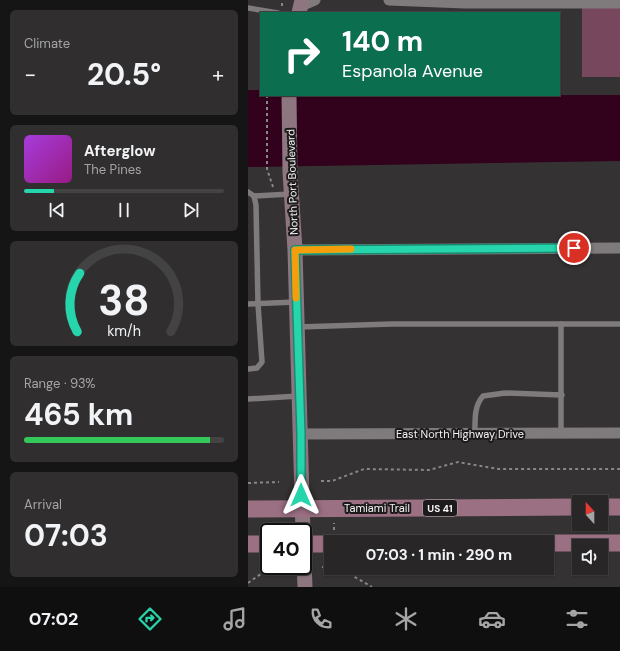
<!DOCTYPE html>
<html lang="en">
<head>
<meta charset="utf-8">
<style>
	body { margin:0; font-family:"DM Sans",sans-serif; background:#302e2e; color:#f1f3f6; height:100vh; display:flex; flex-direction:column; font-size:15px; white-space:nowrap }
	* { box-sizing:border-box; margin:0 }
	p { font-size:13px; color:#a5a5a7 }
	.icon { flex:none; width:22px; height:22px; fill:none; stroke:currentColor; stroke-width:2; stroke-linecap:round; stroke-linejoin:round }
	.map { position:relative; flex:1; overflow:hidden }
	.side { display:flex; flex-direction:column; gap:10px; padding:10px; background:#161515; width:248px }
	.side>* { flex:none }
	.hud { position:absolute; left:12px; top:12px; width:300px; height:84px; border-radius:0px; box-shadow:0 1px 3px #0004,0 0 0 1px #444343; background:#0b6e4f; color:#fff; overflow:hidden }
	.needle { width:26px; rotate:339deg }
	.tools { position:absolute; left:324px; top:495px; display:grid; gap:8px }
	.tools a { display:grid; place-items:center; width:36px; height:36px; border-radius:0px; background:#282626; box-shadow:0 1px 3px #0004,0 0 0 1px #444343; font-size:20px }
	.speed { position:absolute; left:12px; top:523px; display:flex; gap:8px; font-size:20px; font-weight:700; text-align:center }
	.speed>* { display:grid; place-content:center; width:52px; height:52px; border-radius:50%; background:#282626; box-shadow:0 1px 3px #0004,0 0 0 1px #444343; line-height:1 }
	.speed .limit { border:2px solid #111; border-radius:6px; background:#fff; color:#111 }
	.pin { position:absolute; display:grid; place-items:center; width:34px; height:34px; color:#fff; margin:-17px; border:2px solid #fff; border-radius:50%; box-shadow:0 1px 4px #0007 }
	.me { position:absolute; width:44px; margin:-22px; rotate:0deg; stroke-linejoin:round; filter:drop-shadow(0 0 3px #0008) }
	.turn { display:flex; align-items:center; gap:14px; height:84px; padding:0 16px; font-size:18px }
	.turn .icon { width:52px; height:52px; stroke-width:2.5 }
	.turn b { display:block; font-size:28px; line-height:34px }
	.big { font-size:30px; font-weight:700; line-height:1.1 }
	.side .tile { flex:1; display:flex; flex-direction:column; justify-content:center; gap:6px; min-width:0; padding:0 14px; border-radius:6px; background:#302e2e }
	.side .dial { align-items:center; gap:0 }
	.dial svg { height:104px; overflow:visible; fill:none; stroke:#444343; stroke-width:7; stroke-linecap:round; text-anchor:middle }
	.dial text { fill:#f1f3f6; stroke:none }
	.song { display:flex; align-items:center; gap:12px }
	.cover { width:48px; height:48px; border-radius:6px; background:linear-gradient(135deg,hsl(280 70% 55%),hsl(310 70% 35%)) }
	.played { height:4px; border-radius:2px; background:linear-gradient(90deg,#27d5ad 15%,#444343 15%) }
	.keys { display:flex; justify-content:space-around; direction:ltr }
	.heat { display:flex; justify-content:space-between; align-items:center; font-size:22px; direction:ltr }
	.charge { height:6px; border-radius:3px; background:linear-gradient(90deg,#34c759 93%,#444343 0) }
	.trip { position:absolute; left:76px; top:535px; width:230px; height:40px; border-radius:0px; background:#282626; box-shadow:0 1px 3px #0004,0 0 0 1px #444343; font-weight:700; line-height:40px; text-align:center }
	.menu { display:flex; height:64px; justify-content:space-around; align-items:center; background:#100f0f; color:#a5a5a7 }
	.menu .icon { width:28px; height:28px }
	.menu .active { color:#27d5ad }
	.menu b { font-size:18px; color:#f1f3f6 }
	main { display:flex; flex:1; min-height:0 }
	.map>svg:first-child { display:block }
</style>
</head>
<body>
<main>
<section class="side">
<div class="tile"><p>Climate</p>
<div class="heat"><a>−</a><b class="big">20.5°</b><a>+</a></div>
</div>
<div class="tile">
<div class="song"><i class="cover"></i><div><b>Afterglow</b><p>The Pines</p></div></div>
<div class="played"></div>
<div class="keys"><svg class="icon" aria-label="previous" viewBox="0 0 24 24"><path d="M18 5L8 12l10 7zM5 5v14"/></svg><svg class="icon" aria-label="pause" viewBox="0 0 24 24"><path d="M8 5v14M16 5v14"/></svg><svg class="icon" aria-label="next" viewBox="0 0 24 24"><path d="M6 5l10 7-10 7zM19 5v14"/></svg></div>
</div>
<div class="tile dial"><svg viewBox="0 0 100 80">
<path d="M14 69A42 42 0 1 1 86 69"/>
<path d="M14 69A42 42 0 0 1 16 24" stroke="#27d5ad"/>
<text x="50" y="56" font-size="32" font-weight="700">38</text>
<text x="50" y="72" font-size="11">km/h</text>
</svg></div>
<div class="tile"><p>Range · 93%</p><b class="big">465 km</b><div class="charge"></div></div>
<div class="tile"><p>Arrival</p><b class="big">07:03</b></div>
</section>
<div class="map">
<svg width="372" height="587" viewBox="0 0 372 587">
	<rect width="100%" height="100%" fill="#353233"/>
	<rect fill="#77485d" x="334" y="0" width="38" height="77"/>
	<polygon fill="#32011c" points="0,90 13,90 13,95 372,95 372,161 0,167"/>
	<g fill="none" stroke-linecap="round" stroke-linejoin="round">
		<g stroke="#898687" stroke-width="2" stroke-dasharray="3 3" stroke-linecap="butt">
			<polyline points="34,6 34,0"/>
			<polyline points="19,95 19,169 25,187"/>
			<polyline points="73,481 84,481 116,469 181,470 210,462 250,469 372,469"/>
			<polyline points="0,483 31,482"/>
			<polyline points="86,530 86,523"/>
			<polyline points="74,567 83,568"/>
			<polyline points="91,568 124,587"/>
			<polyline points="0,583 24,566"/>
		</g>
		<g stroke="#7f7b7c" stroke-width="5.5">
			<polyline points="0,8 30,13"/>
			<polyline points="0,192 6,196 8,205 10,304 14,362 9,368 0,369"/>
			<polyline points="6,196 43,194"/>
			<polyline points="0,304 48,302"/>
			<polyline points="50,327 144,324 372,324"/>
			<polyline points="0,399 51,396"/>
			<polyline points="313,433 313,324"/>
			<path d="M227 434C227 420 226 406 235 396L257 393 314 395"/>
		</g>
		<g stroke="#7f7b7c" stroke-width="11">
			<polyline points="141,0 217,3 372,3"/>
			<polyline points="53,6 67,0"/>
			<polyline points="47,250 372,248"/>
			<polyline points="53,434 372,433"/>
		</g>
		<g stroke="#8d7680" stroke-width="15">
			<polyline points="51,13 54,0"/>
			<polyline points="41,95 42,172 47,250 55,532"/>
			<polyline points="55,536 57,587"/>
		</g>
		<g stroke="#9b7083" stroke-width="17">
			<polyline points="353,507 372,507"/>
			<polyline points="0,509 331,507"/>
			<polyline points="299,543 372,543"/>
			<polyline points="0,544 21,544"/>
			<polyline points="55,544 83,544"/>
		</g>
	</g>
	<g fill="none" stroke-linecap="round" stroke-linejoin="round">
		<g stroke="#198a70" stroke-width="10">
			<polyline id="route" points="53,495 53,434 47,250 326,248"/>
		</g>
		<use href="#route" stroke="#27d5ad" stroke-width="7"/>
		<polyline stroke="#f59e0b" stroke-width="7" points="48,298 47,250 103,249"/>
	</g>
	<g text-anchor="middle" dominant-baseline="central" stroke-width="4" stroke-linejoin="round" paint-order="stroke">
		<rect fill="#1c1a1b" stroke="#b4b2b3" stroke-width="1" x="175" y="500" width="34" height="16" rx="3"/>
		<g font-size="10" font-weight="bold" fill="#f5f3f4">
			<text x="192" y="508">US 41</text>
		</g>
		<g font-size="11" fill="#f5f3f4" stroke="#1c1a1b">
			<text transform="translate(44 182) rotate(-92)">North Port Boulevard</text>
			<text x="212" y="434">East North Highway Drive</text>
			<text x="129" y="508">Tamiami Trail</text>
		</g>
	</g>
</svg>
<div class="tools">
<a><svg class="needle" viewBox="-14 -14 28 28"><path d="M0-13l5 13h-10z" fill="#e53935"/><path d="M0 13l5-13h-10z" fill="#a5a5a7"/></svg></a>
<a><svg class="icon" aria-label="sound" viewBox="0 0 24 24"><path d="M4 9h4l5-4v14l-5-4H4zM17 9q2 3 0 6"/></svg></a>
</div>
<div class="speed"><div class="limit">40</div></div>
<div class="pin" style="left:326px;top:248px;background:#d93025"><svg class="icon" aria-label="arrive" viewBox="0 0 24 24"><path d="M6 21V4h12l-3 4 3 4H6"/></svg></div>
<svg class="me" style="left:53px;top:495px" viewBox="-20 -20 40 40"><path d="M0-17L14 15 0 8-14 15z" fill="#27d5ad" stroke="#fff" stroke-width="4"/></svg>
<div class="trip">07:03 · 1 min · 290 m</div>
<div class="hud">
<div class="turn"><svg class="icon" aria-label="right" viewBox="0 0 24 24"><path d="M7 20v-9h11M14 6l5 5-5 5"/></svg><div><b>140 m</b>Espanola Avenue</div></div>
</div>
</div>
</main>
<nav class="menu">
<b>07:02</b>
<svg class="icon active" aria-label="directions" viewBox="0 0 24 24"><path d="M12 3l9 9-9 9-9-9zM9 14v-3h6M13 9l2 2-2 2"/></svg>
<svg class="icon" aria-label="music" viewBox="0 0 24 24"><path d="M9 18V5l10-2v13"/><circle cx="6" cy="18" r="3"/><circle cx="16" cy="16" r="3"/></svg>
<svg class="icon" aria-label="phone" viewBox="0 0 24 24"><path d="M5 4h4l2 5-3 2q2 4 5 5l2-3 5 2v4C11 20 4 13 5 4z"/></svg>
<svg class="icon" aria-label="climate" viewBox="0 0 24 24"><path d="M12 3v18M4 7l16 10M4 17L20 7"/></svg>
<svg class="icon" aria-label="car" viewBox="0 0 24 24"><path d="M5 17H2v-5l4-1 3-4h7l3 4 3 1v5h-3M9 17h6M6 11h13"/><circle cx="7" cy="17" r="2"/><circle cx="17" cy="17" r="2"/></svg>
<svg class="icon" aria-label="filters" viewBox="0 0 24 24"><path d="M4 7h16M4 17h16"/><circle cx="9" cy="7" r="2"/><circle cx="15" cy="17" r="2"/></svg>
</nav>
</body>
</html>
